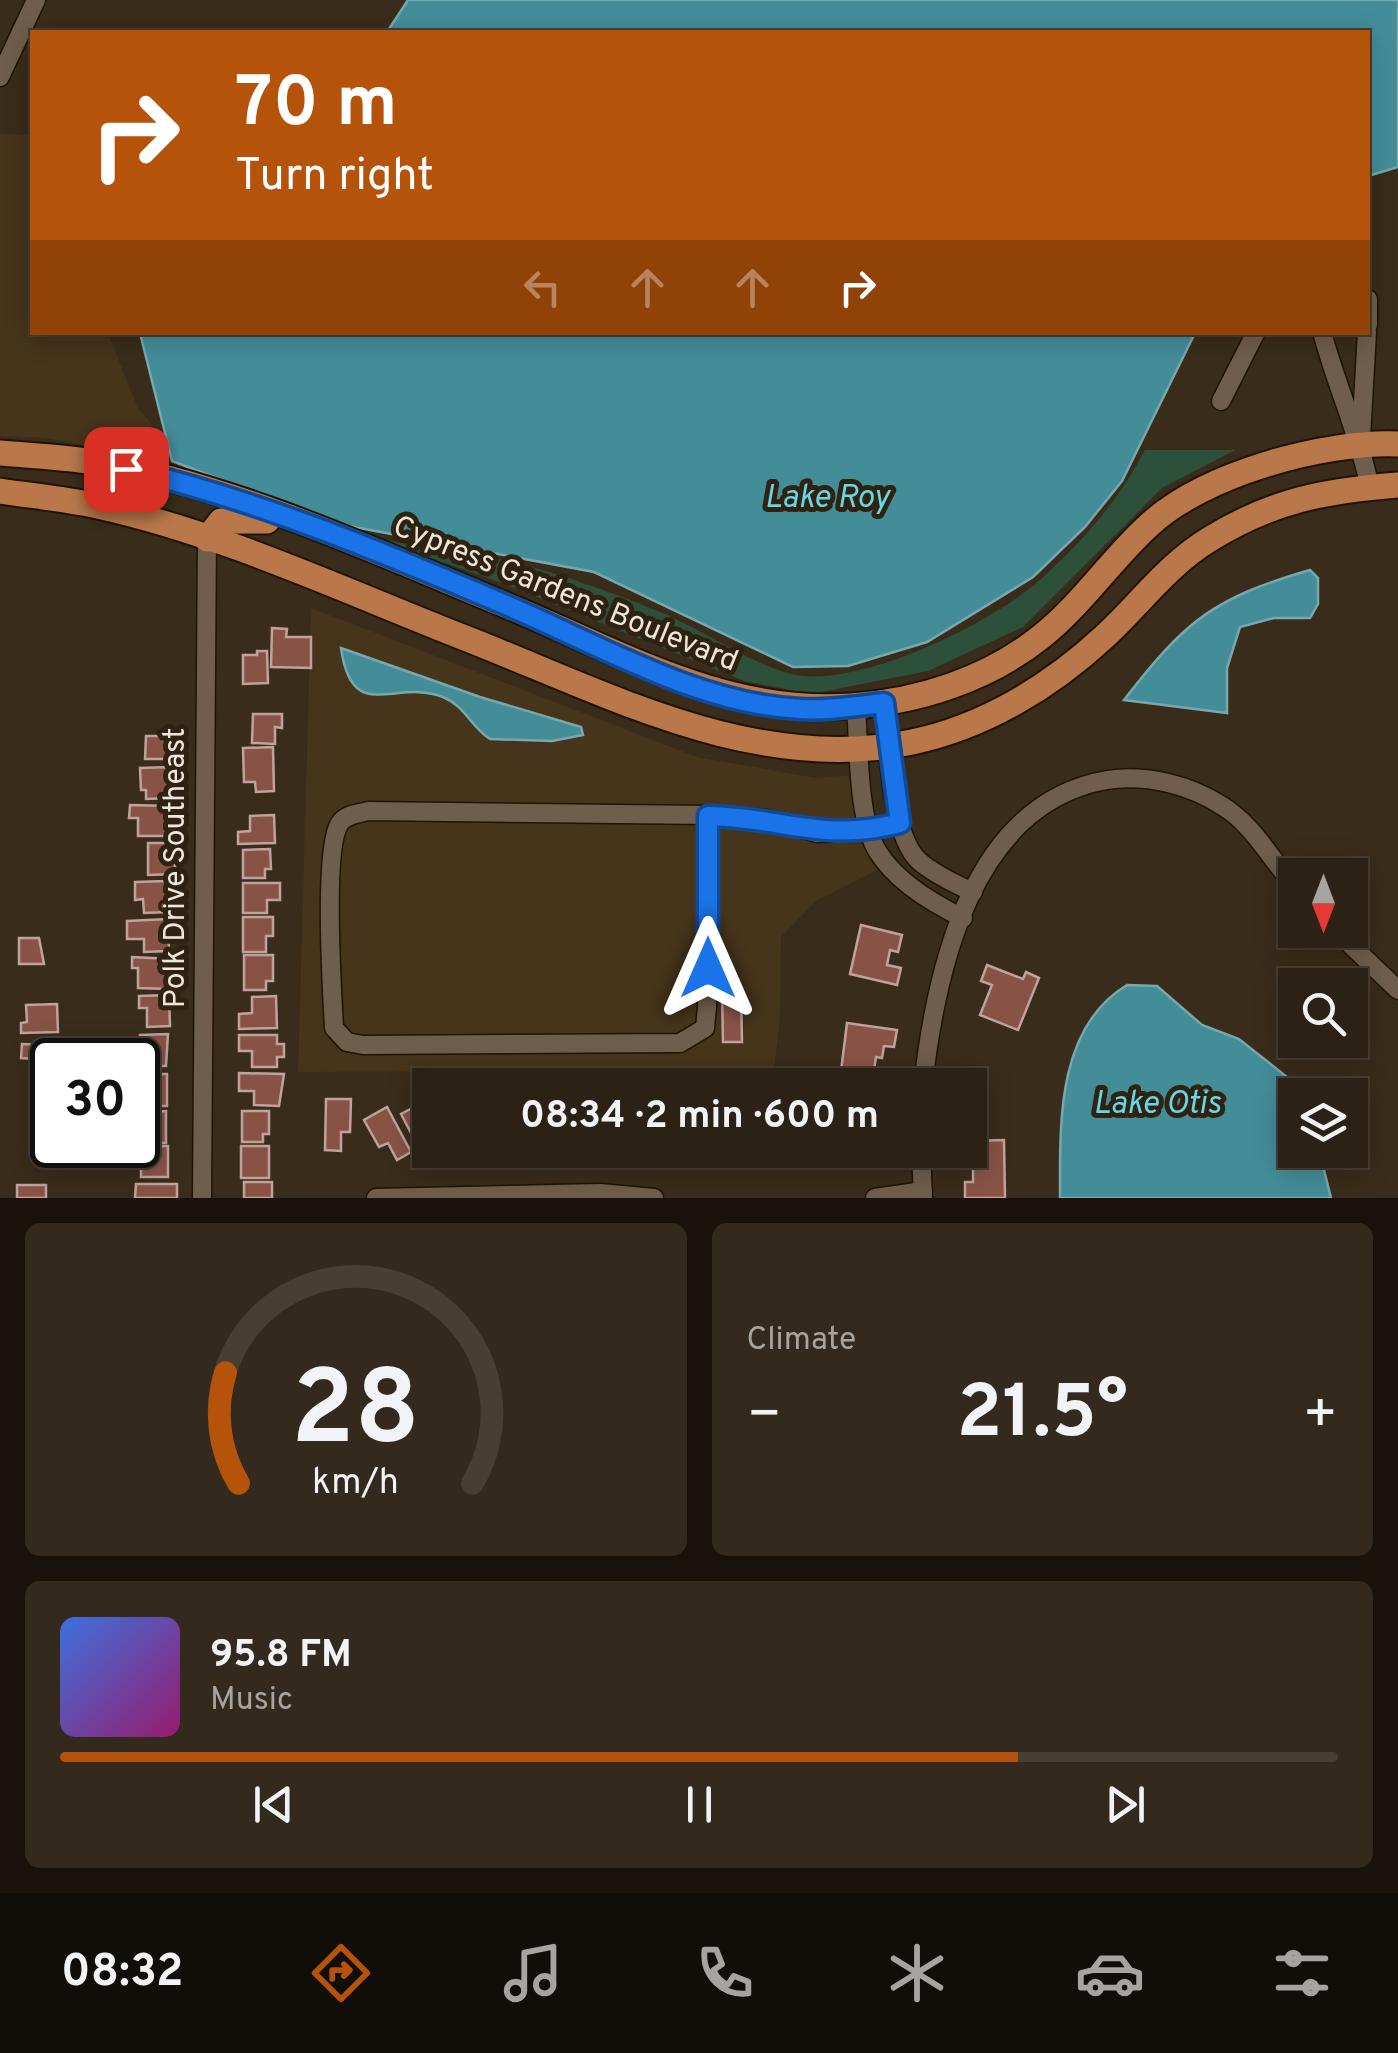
<!DOCTYPE html>
<html lang="en">
<head>
<meta charset="utf-8">
<style>
	body { margin:0; font-family:Overpass,sans-serif; background:#33291d; color:#f1f3f6; height:100vh; display:flex; flex-direction:column; font-size:38px; white-space:nowrap }
	* { box-sizing:border-box; margin:0 }
	p { font-size:32px; color:#a6a3a0 }
	.icon { flex:none; width:55px; height:55px; fill:none; stroke:currentColor; stroke-width:2; stroke-linecap:round; stroke-linejoin:round }
	.map { position:relative; height:1198px; overflow:hidden }
	.sheet { display:flex; flex-direction:column; gap:25px; padding:25px; background:#18120b; flex:1 }
	.sheet>* { flex:none }
	.top-card { position:absolute; left:30px; top:30px; width:1340px; height:305px; border-radius:0px; box-shadow:0 5px 25px #0003,0 0 0 2px #473e34; background:#b45309; color:#fff; overflow:hidden }
	.needle { width:65px; rotate:180deg }
	.tools { position:absolute; left:1278px; top:858px; display:grid; gap:20px }
	.tools a { display:grid; place-items:center; width:90px; height:90px; border-radius:0px; background:#2b2114; box-shadow:0 5px 25px #0003,0 0 0 2px #473e34; font-size:50px }
	.speed { position:absolute; left:30px; top:1038px; display:flex; gap:20px; font-size:50px; font-weight:700; text-align:center }
	.speed>* { display:grid; place-content:center; width:130px; height:130px; border-radius:50%; background:#2b2114; box-shadow:0 5px 25px #0003,0 0 0 2px #473e34; line-height:1 }
	.speed .limit { border:5px solid #111; border-radius:15px; background:#fff; color:#111 }
	.pin { position:absolute; display:grid; place-items:center; width:85px; height:85px; color:#fff; margin:-42px; border-radius:20px; box-shadow:0 5px 15px #0006 }
	.me { position:absolute; width:110px; margin:-55px; rotate:0deg; stroke-linejoin:round; filter:drop-shadow(0 0 8px #0008) }
	.turn { display:flex; align-items:center; gap:35px; height:210px; padding:0 40px; font-size:45px }
	.turn .icon { width:130px; height:130px; stroke-width:2.5 }
	.turn b { display:block; font-size:70px; line-height:85px }
	.lanes { display:flex; align-items:center; height:95px; padding:0 40px; background:#0003; justify-content:center; gap:50px; direction:ltr }
	.lanes .off { opacity:.35 }
	.big { font-size:75px; font-weight:700; line-height:1.1 }
	.sheet .tile { flex:1; display:flex; flex-direction:column; justify-content:center; gap:15px; min-width:0; padding:0 35px; border-radius:15px; background:#33291d }
	.sheet .dial { align-items:center; gap:0 }
	.dial svg { height:260px; overflow:visible; fill:none; stroke:#473e34; stroke-width:7; stroke-linecap:round; text-anchor:middle }
	.dial text { fill:#f1f3f6; stroke:none }
	.song { display:flex; align-items:center; gap:30px }
	.cover { width:120px; height:120px; border-radius:15px; background:linear-gradient(135deg,hsl(220 70% 55%),hsl(320 70% 35%)) }
	.played { height:10px; border-radius:5px; background:linear-gradient(90deg,#b45309 75%,#473e34 75%) }
	.keys { display:flex; justify-content:space-around; direction:ltr }
	.heat { display:flex; justify-content:space-between; align-items:center; font-size:55px; direction:ltr }
	.sheet .tiles { flex:1; display:grid; gap:25px; grid-template-columns:1fr 1fr }
	.tile:last-child { grid-column:span 2 }
	.trip { position:absolute; left:412px; top:1068px; width:575px; height:100px; border-radius:0px; background:#2b2114; box-shadow:0 5px 25px #0003,0 0 0 2px #473e34; font-weight:700; line-height:100px; text-align:center }
	.tab-bar { display:flex; height:160px; justify-content:space-around; align-items:center; background:#110d08; color:#a6a3a0 }
	.tab-bar .icon { width:70px; height:70px }
	.tab-bar .on { color:#b45309 }
	.tab-bar b { font-size:45px; color:#f1f3f6 }
	.map>svg:first-child { display:block }
</style>
</head>
<body>
<div class="map">
<svg width="1398" height="1198" viewBox="0 0 1398 1198">
	<rect width="100%" height="100%" fill="#392c1a"/>
	<g fill="#46341b" fill-rule="evenodd">
		<polygon points="0,134 32,135 32,332 108,333 138,409 151,423 160,460 46,438 0,436"/>
		<path d="M311 608 697 757 816 778 855 775 861 823 817 824 744 808 368 803 333 819 324 853 326 1028 363 1053 683 1051 709 1035 715 824 766 827 815 840 866 839 879 869 816 901 781 937 780 1018 774 1070 298 1072ZM342 648 480 697 581 727 552 741 490 739 450 700 426 691 378 696Z"/>
		<polygon points="369,820 700,824 698,1023 679,1035 351,1035 341,1025 339,855 344,830"/>
	</g>
	<path fill="#2d503b" d="M1145 450H1235L1162 488 1023 627 928 671 811 694 744 681 505 584 374 538C421 548 470 552 516 563 564 575 614 593 660 612 700 628 751 664 791 674 856 690 993 623 1041 579 1083 541 1119 500 1145 450Z"/>
	<g fill="#438d99" stroke="#77a8ad" stroke-width="2.5">
		<polygon points="408,0 1398,0 1398,167 1368,176 1368,32 387,32"/>
		<polygon points="140,333 1195,333 1122,481 1085,527 1033,577 927,642 848,666 793,667 594,572 338,524 172,461"/>
		<path d="M1310 570 1318 578V604L1310 618H1274L1240 627 1227 668V713L1124 700C1185 621 1213 598 1310 570Z"/>
		<path d="M341 648 480 697 581 727 583 735 552 741 490 739C471 727 465 706 443 697 395 678 352 726 341 648Z"/>
		<path d="M1127 985 1157 986 1202 1025 1239 1039 1297 1085 1302 1095H1295V1150H1319L1331 1198H1060C1060 1124 1056 1028 1127 985Z"/>
	</g>
	<g fill="#885346" stroke="#bfa29b" stroke-width="2.5">
		<polygon points="272,628 287,629 286,637 311,637 311,668 271,667"/>
		<polygon points="257,651 267,651 268,683 243,684 243,655 257,655"/>
		<polygon points="253,714 282,714 282,728 275,727 275,744 252,743"/>
		<polygon points="146,736 171,736 171,759 145,759"/>
		<polygon points="273,747 274,791 256,792 255,782 244,782 243,748"/>
		<polygon points="170,767 171,798 146,799 146,790 141,790 140,768"/>
		<polygon points="130,805 170,806 170,836 138,836 138,818 129,818"/>
		<polygon points="274,815 275,843 238,844 238,832 250,831 250,816"/>
		<polygon points="148,843 172,843 176,874 148,875"/>
		<polygon points="270,849 271,869 265,869 265,878 243,878 243,850"/>
		<polygon points="167,881 168,912 144,913 143,899 135,900 135,882"/>
		<polygon points="243,883 280,883 280,900 267,900 267,913 243,913"/>
		<polygon points="243,917 273,917 273,936 266,936 266,952 243,952"/>
		<polygon points="168,919 169,951 144,952 144,939 127,939 127,921"/>
		<polygon points="861,925 902,935 898,952 890,950 887,965 901,968 897,985 850,974"/>
		<polygon points="19,938 39,938 44,964 19,964"/>
		<polygon points="244,955 273,955 273,981 266,981 266,990 244,990"/>
		<polygon points="132,957 169,959 168,989 138,988 138,968 132,968"/>
		<polygon points="987,965 1023,979 1026,972 1039,978 1018,1030 980,1015 992,985 981,981"/>
		<polygon points="722,993 741,993 742,1042 723,1042"/>
		<polygon points="169,995 170,1026 147,1027 147,1008 139,1008 139,996"/>
		<polygon points="276,996 277,1028 239,1029 239,1014 252,1013 252,997"/>
		<polygon points="57,1004 58,1032 21,1033 21,1023 27,1022 26,1005"/>
		<polygon points="847,1023 897,1030 894,1047 884,1046 882,1058 876,1057 873,1076 841,1071"/>
		<polygon points="168,1034 166,1066 140,1066 140,1035"/>
		<polygon points="239,1035 277,1035 277,1044 284,1044 284,1057 277,1057 277,1067 252,1067 252,1051 239,1051"/>
		<polygon points="22,1044 65,1046 65,1060 52,1060 52,1067 37,1066 37,1059 21,1058"/>
		<polygon points="239,1073 284,1074 279,1106 254,1105 254,1091 239,1091"/>
		<polygon points="143,1074 167,1074 167,1106 138,1106"/>
		<polygon points="326,1099 351,1099 350,1132 341,1132 341,1151 325,1150"/>
		<polygon points="424,1102 430,1113 430,1149 421,1152 401,1114"/>
		<polygon points="387,1107 411,1152 397,1160 388,1143 379,1147 364,1120"/>
		<polygon points="166,1111 166,1143 144,1143 138,1124 144,1124 144,1112"/>
		<polygon points="242,1111 269,1111 269,1134 263,1134 263,1142 242,1142"/>
		<polygon points="1004,1140 1005,1198 965,1198 965,1182 973,1182 973,1163 964,1163 970,1141"/>
		<polygon points="147,1146 168,1146 168,1177 141,1177 141,1157 147,1157"/>
		<rect x="241" y="1146" width="28" height="32"/>
		<polygon points="839,1150 876,1150 876,1162 840,1162"/>
		<rect x="244" y="1182" width="28" height="16"/>
		<polygon points="136,1184 177,1184 177,1198 135,1198"/>
		<rect x="17" y="1185" width="29" height="13"/>
	</g>
	<g fill="none" stroke-linecap="round" stroke-linejoin="round">
		<g stroke="#201404" stroke-width="21">
			<g id="street">
				<polyline points="0,77 36,0"/>
				<polyline points="1368,299 1368,325"/>
				<path d="M1322 332C1336 385 1359 434 1370 488"/>
				<polyline points="1221,401 1256,332"/>
				<polyline points="1361,437 1367,332"/>
				<path d="M884 703C888 742 890 834 919 861 934 874 955 884 973 892"/>
				<path d="M856 706C859 745 857 819 878 852 896 881 934 904 963 918"/>
				<path d="M708 815 707 1007 705 1028 680 1043 363 1045 347 1042 334 1028C332 992 323 847 340 823 346 814 358 814 368 811L708 815 767 819 817 833 871 831 900 823"/>
				<polyline points="1335,930 1398,990"/>
				<path d="M923 1085C936 969 972 803 1107 780 1147 774 1191 785 1224 807 1254 826 1271 860 1295 886"/>
				<polyline points="921,1150 923,1198"/>
				<polyline points="202,1198 207,539"/>
				<polyline points="376,1198 600,1193 654,1198"/>
				<polyline points="875,1198 923,1191"/>
			</g>
		</g>
		<g stroke="#201404" stroke-width="29">
			<g id="primary">
				<path d="M0 453C33 456 67 457 99 463 228 484 382 554 503 604 618 651 724 715 851 706 918 702 989 679 1042 636 1082 604 1111 560 1148 526 1203 474 1324 441 1398 444"/>
				<path d="M0 491C33 496 66 499 98 506 224 534 345 591 465 638 606 693 756 775 912 742 984 727 1050 687 1104 637 1140 604 1167 565 1210 539 1273 500 1325 491 1398 485"/>
				<polyline points="207,539 221,521 267,521"/>
			</g>
		</g>
		<use href="#street" stroke="#6e5e4b" stroke-width="18"/>
		<use href="#primary" stroke="#ba784a" stroke-width="25"/>
	</g>
	<g fill="none" stroke-linecap="round" stroke-linejoin="round">
		<g stroke="#114b97" stroke-width="25">
			<path id="route" d="M126 469C256 499 384 553 506 605 598 644 698 704 800 709 827 711 856 706 884 703L900 823C823 843 782 817 708 816V968"/>
		</g>
		<use href="#route" stroke="#1a73e8" stroke-width="18"/>
	</g>
	<g text-anchor="middle" dominant-baseline="central" stroke-width="10" stroke-linejoin="round" paint-order="stroke">
		<g font-size="30" fill="#f0e7dc" stroke="#2f2210">
			<text transform="translate(565 595) rotate(22)">Cypress Gardens Boulevard</text>
			<text transform="translate(176 868) rotate(-90)">Polk Drive Southeast</text>
		</g>
		<g font-size="32" font-style="italic" fill="#66d7e9" stroke="#2f2210">
			<text x="827" y="499">Lake Roy</text>
			<text x="1157" y="1105">Lake Otis</text>
		</g>
	</g>
</svg>
<div class="tools">
<a><svg class="needle" viewBox="-14 -14 28 28"><path d="M0-13l5 13h-10z" fill="#e53935"/><path d="M0 13l5-13h-10z" fill="#a6a3a0"/></svg></a>
<a><svg class="icon" aria-label="search" viewBox="0 0 24 24"><circle cx="10" cy="10" r="6"/><path d="M15 15l6 6"/></svg></a>
<a><svg class="icon" aria-label="layers" viewBox="0 0 24 24"><path d="M12 4l9 5-9 5-9-5zM3 14l9 5 9-5"/></svg></a>
</div>
<div class="speed"><div class="limit">30</div></div>
<div class="pin" style="left:126px;top:469px;background:#d93025"><svg class="icon" aria-label="arrive" viewBox="0 0 24 24"><path d="M6 21V4h12l-3 4 3 4H6"/></svg></div>
<svg class="me" style="left:708px;top:968px" viewBox="-20 -20 40 40"><path d="M0-17L14 15 0 8-14 15z" fill="#1a73e8" stroke="#fff" stroke-width="4"/></svg>
<div class="trip">08:34 · 2 min · 600 m</div>
<div class="top-card">
<div class="turn"><svg class="icon" aria-label="right" viewBox="0 0 24 24"><path d="M7 20v-9h11M14 6l5 5-5 5"/></svg><div><b>70 m</b>Turn right</div></div>
<div class="lanes"><svg class="icon off" aria-label="left" viewBox="0 0 24 24"><path d="M17 20v-9H6M10 6l-5 5 5 5"/></svg><svg class="icon off" aria-label="ahead" viewBox="0 0 24 24"><path d="M12 20V5M6 11l6-6 6 6"/></svg><svg class="icon off" aria-label="ahead" viewBox="0 0 24 24"><path d="M12 20V5M6 11l6-6 6 6"/></svg><svg class="icon" aria-label="right" viewBox="0 0 24 24"><path d="M7 20v-9h11M14 6l5 5-5 5"/></svg></div>
</div>
</div>
<section class="sheet">
<div class="tiles">
<div class="tile dial"><svg viewBox="0 0 100 80">
<path d="M14 69A42 42 0 1 1 86 69"/>
<path d="M14 69A42 42 0 0 1 10 35" stroke="#b45309"/>
<text x="50" y="56" font-size="32" font-weight="700">28</text>
<text x="50" y="72" font-size="11">km/h</text>
</svg></div>
<div class="tile"><p>Climate</p>
<div class="heat"><a>−</a><b class="big">21.5°</b><a>+</a></div>
</div>
<div class="tile">
<div class="song"><i class="cover"></i><div><b>95.8 FM</b><p>Music</p></div></div>
<div class="played"></div>
<div class="keys"><svg class="icon" aria-label="previous" viewBox="0 0 24 24"><path d="M18 5L8 12l10 7zM5 5v14"/></svg><svg class="icon" aria-label="pause" viewBox="0 0 24 24"><path d="M8 5v14M16 5v14"/></svg><svg class="icon" aria-label="next" viewBox="0 0 24 24"><path d="M6 5l10 7-10 7zM19 5v14"/></svg></div>
</div>
</div>
</section>
<nav class="tab-bar">
<b>08:32</b>
<svg class="icon on" aria-label="directions" viewBox="0 0 24 24"><path d="M12 3l9 9-9 9-9-9zM9 14v-3h6M13 9l2 2-2 2"/></svg>
<svg class="icon" aria-label="music" viewBox="0 0 24 24"><path d="M9 18V5l10-2v13"/><circle cx="6" cy="18" r="3"/><circle cx="16" cy="16" r="3"/></svg>
<svg class="icon" aria-label="phone" viewBox="0 0 24 24"><path d="M5 4h4l2 5-3 2q2 4 5 5l2-3 5 2v4C11 20 4 13 5 4z"/></svg>
<svg class="icon" aria-label="climate" viewBox="0 0 24 24"><path d="M12 3v18M4 7l16 10M4 17L20 7"/></svg>
<svg class="icon" aria-label="car" viewBox="0 0 24 24"><path d="M5 17H2v-5l4-1 3-4h7l3 4 3 1v5h-3M9 17h6M6 11h13"/><circle cx="7" cy="17" r="2"/><circle cx="17" cy="17" r="2"/></svg>
<svg class="icon" aria-label="filters" viewBox="0 0 24 24"><path d="M4 7h16M4 17h16"/><circle cx="9" cy="7" r="2"/><circle cx="15" cy="17" r="2"/></svg>
</nav>
</body>
</html>
